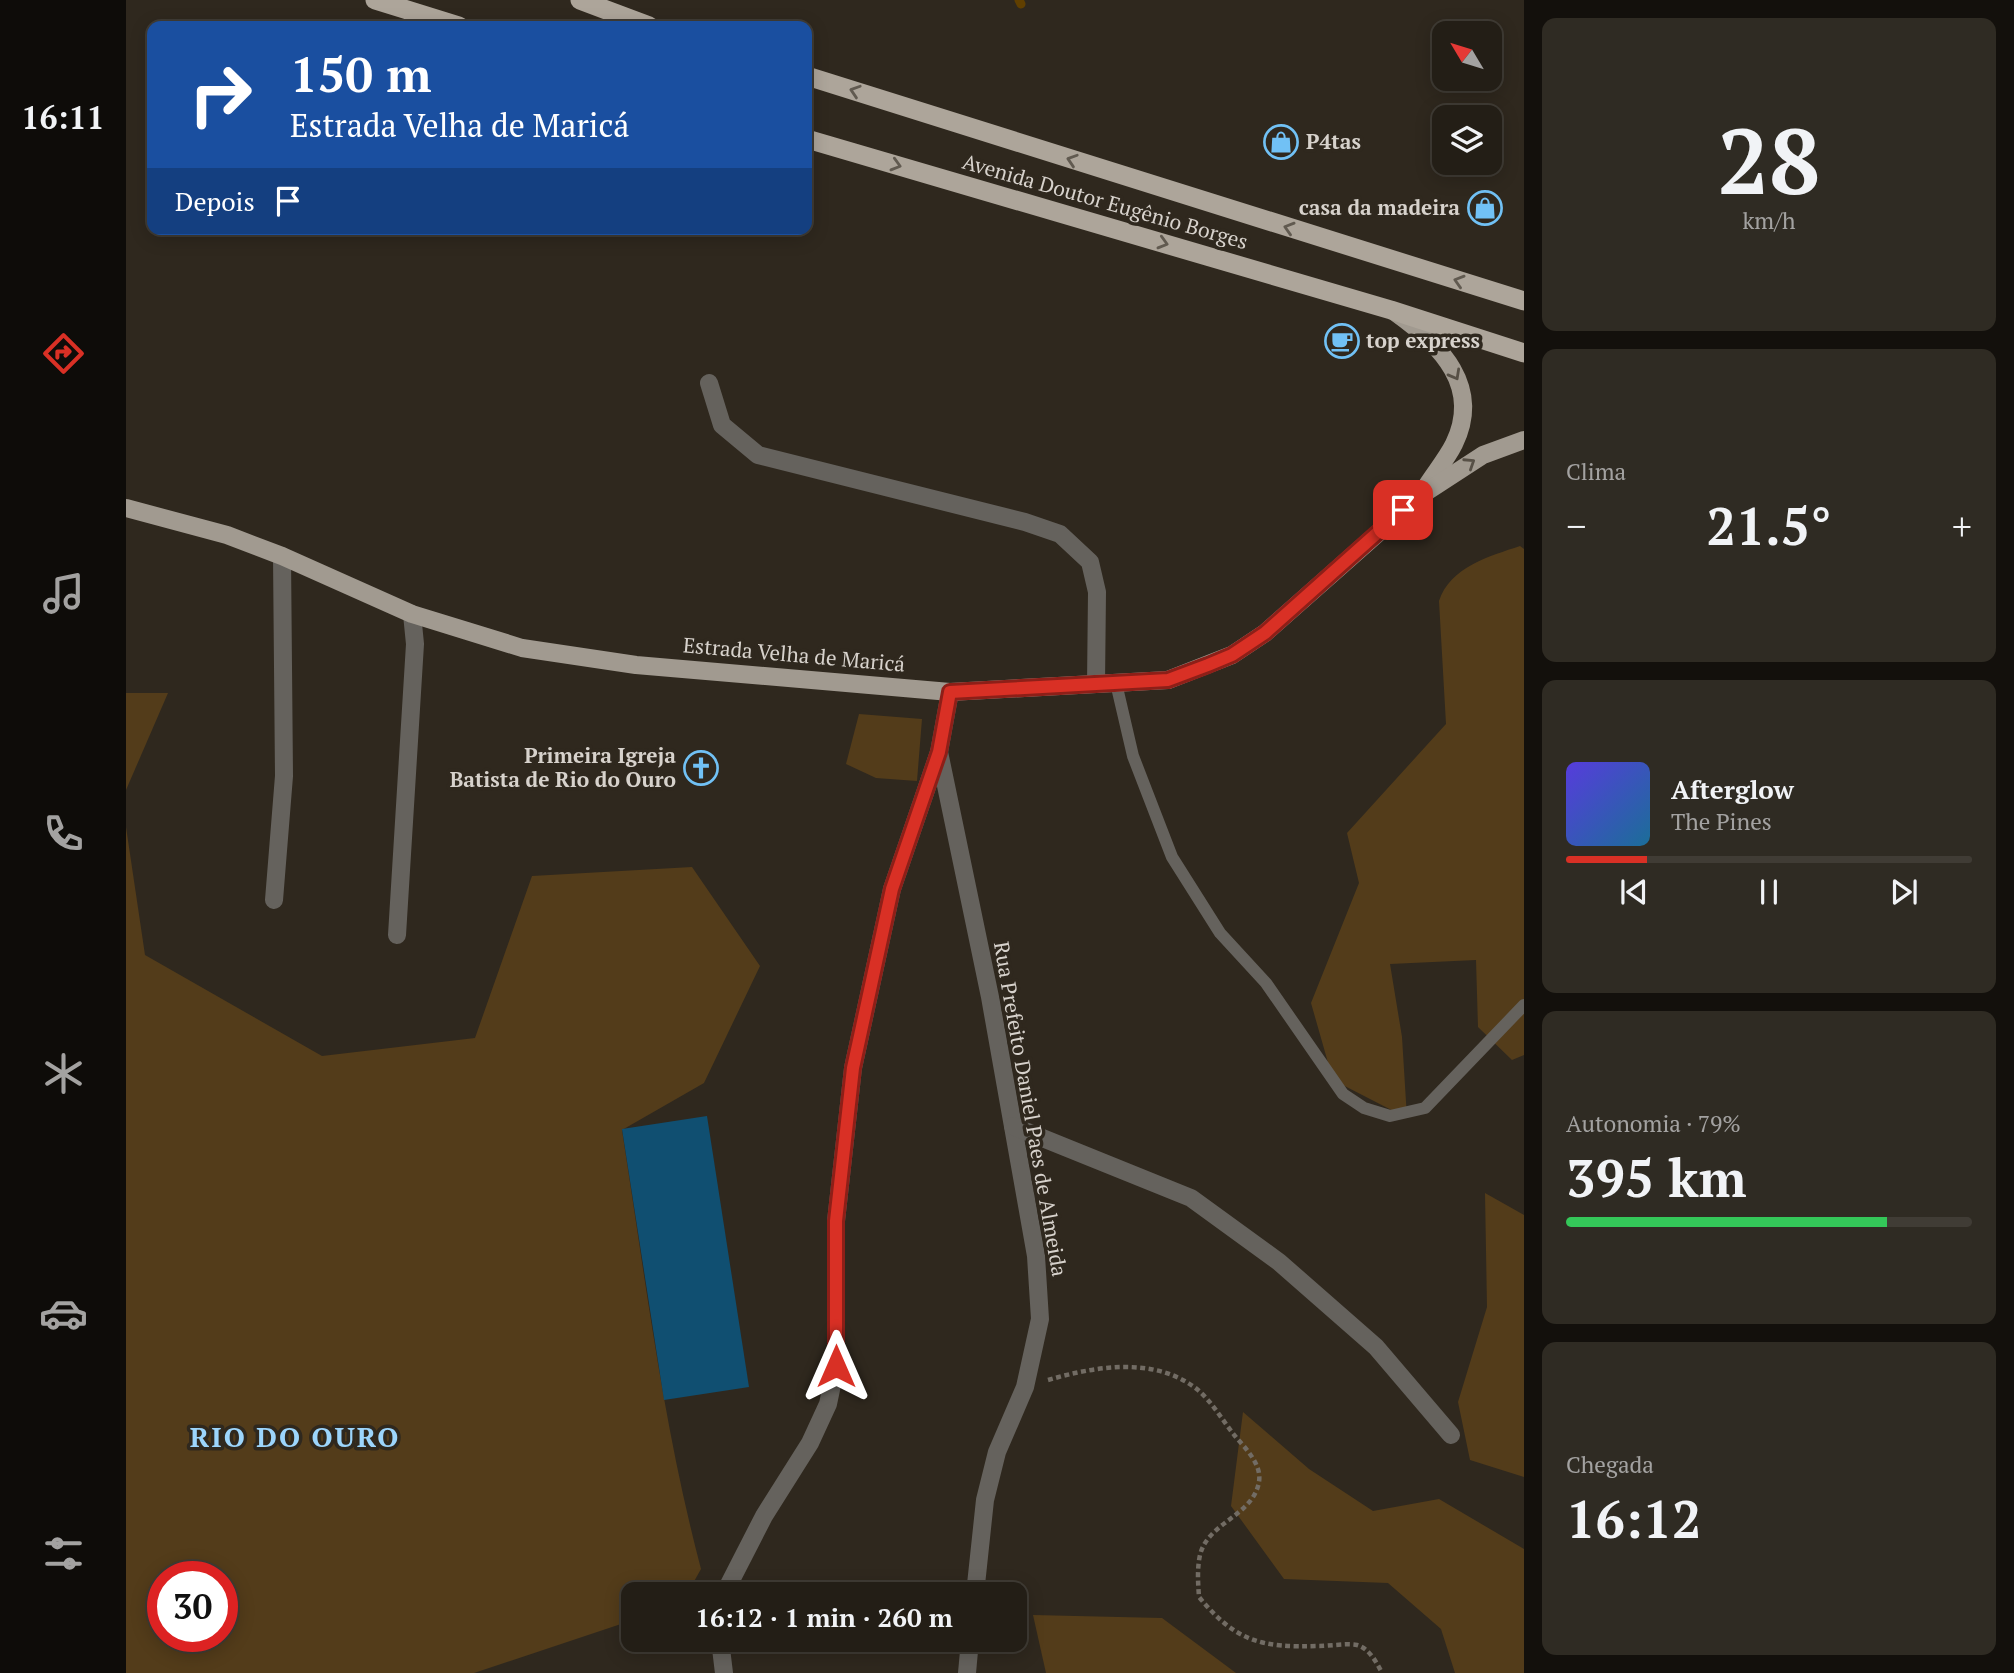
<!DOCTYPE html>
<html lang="pt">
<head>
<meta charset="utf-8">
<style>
  :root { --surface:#231e16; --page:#2f2b23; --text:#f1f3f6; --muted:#a3a2a1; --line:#403c35; --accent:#d93025 }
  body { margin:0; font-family:"PT Serif",serif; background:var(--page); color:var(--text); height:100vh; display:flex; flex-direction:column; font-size:26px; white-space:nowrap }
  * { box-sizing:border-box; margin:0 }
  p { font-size:23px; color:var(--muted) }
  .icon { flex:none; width:38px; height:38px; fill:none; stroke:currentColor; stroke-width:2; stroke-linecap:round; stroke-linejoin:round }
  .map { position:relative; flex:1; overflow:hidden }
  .side { display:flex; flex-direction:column; gap:18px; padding:18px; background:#13100c; width:490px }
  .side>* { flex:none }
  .top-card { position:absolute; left:21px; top:21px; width:665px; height:214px; border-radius:14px; box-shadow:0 4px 18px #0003,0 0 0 2px var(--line); background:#1a4fa0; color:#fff; overflow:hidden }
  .needle { width:46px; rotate:308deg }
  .buttons { position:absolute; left:1306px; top:21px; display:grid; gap:14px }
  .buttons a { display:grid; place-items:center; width:70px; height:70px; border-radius:14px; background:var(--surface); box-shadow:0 4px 18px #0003,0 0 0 2px var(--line); font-size:35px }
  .speed { position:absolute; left:21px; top:1561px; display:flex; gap:14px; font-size:35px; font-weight:700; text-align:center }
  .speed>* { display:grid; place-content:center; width:91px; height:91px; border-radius:50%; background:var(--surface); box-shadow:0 4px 18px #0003,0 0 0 2px var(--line); line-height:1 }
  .speed .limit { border:10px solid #d22; background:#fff; color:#111 }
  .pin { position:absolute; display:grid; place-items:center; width:60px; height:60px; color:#fff; margin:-30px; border-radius:14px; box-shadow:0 4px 10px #0006 }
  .me { position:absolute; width:77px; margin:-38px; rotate:0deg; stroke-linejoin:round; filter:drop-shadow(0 0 5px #0008) }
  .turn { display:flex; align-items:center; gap:24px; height:147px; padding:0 28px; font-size:32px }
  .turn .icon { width:91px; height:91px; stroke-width:2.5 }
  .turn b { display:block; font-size:49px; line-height:60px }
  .then { display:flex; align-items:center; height:66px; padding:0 28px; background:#0003; gap:14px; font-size:26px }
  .big { font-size:52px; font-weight:800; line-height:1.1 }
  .side .tile { flex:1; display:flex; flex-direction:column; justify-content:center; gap:10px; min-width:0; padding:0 24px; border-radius:14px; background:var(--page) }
  .side .dial { align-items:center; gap:0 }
  .dial b { font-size:91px; line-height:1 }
  .song { display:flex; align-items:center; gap:21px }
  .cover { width:84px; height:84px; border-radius:10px; background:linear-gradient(135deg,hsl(250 70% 55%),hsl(200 70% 35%)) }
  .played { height:7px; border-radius:4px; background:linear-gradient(90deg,var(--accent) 20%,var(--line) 20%) }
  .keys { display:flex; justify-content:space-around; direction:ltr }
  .heat { display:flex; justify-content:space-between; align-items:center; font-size:38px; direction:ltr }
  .charge { height:10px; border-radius:5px; background:linear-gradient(90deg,#34c759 79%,var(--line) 0) }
  .trip { position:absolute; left:495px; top:1582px; width:406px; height:70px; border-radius:14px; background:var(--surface); box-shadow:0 4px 18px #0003,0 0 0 2px var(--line); font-weight:800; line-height:70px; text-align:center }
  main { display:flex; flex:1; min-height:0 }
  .dock { display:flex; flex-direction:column; width:126px; justify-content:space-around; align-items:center; background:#0e0c09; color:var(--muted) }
  .dock .icon { width:49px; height:49px }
  .dock .on { color:var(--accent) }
  .dock b { font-size:32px; color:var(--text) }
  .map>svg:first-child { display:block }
  .green { fill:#533c1a; fill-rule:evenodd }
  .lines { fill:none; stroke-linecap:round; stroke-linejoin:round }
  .stream { stroke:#603f00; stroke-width:9 }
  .building { fill:#104f71 }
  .path { stroke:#726c64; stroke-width:4.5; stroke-dasharray:5 3.5; stroke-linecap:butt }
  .service { stroke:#65625d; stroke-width:12 }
  .minor { stroke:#65625d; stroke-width:18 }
  .primary { stroke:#a19a90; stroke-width:18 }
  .trunk { stroke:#ada59a; stroke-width:19 }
  .oneway { stroke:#615a50 }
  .oneway2 { stroke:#575046 }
  .route-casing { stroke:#8d1f18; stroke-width:18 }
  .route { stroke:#d93025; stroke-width:12 }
  .labels { text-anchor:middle; stroke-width:7; stroke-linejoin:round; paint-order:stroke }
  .poi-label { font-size:21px; font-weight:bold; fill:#d7d2cc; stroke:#2f281e; text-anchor:start }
  .street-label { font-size:21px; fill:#d7d2cc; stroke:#2f281e }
  .district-label { font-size:28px; font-weight:bold; letter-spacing:2px; fill:#9cd5fc; stroke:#2f281e }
</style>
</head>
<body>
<main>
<nav class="dock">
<b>16:11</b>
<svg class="icon on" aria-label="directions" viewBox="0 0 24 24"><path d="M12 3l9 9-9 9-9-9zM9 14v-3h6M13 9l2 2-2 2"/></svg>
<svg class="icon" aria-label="music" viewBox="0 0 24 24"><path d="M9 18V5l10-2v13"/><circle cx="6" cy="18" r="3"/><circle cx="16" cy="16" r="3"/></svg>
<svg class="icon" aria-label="phone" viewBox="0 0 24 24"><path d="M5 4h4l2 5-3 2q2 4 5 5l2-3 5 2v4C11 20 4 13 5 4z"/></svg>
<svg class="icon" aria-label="climate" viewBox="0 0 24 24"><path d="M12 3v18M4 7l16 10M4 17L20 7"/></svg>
<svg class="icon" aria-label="car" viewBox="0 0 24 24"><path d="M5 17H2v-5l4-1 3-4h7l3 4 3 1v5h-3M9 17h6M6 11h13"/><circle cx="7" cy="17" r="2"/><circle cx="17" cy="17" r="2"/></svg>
<svg class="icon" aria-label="filters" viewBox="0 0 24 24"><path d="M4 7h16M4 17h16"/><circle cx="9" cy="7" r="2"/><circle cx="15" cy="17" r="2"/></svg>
</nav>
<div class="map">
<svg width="1398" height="1673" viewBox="0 0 1398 1673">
  <rect width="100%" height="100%" fill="#2f281e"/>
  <!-- green -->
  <g class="green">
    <path d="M1394,546L1398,549V1055L1386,1060L1352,1027L1350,960L1264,964L1276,1037L1281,1118L1207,1080L1185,1003L1233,883L1221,833L1320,724L1313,601C1324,567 1364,556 1394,546Z"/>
    <path d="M0,693H42L0,790Z"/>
    <path d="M733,714L796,719L791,781L750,778L720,764Z"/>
    <path d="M0,827L19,955L196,1056L349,1038L406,876L566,867L634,966L578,1083L496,1130C519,1277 537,1425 575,1569L561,1594H508L507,1620L348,1673H0ZM37,1577H96V1636H37Z"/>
    <path d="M1359,1193L1398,1215V1477L1344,1460L1332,1402L1361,1307Z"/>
    <path d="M1117,1412L1183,1469L1247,1511L1313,1499L1398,1549V1673H1329L1315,1629L1262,1583L1158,1579L1105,1506Z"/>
    <path d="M907,1615L1036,1618L1110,1673H920Z"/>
  </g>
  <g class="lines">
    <!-- stream -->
    <path class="stream" d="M893,0L895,4"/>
  </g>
  <!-- building -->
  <path class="building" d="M581,1116L623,1387L538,1400L496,1129Z"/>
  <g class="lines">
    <!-- path -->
    <path class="path" d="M922,1380C970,1366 1030,1356 1072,1390C1086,1402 1097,1421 1109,1436C1119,1448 1136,1464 1133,1482C1127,1516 1082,1522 1074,1555C1071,1569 1072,1583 1073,1597C1110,1642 1136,1648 1193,1646C1204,1646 1220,1643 1231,1645C1243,1648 1251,1663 1256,1673"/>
    <!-- service -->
    <path class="service" d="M990,683L1007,756L1046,857L1094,933L1140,983L1217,1094L1238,1108L1264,1116L1299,1108L1398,1005"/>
    <!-- minor -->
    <g class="minor">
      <path d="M583,383L596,425L632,455L899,522L934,534L964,562L971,592L970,684"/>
      <path d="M813,752L864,997L910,1256L914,1319L899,1387L871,1452L859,1500L849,1594"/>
      <path d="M148,900L158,776L156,556"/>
      <path d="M271,935L289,644L286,614"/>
      <path d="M887,1126L1065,1198L1153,1262L1250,1347L1325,1435"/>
      <path d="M598,1594L638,1516L684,1443L702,1404L710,1366V1221L727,1068L766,889L813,752L824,692"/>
      <path d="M594,1640L598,1673"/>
      <path d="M841,1673L844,1640"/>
    </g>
    <!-- primary -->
    <g class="primary">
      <path d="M1270,313C1315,345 1356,387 1328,444C1320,460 1307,475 1298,490"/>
      <path d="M0,508L101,535L156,556L286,614L396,648L510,665L824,692L1042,680L1106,655L1139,633L1294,496L1357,455L1398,440"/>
    </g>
    <!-- trunk -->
    <g class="trunk">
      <path d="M249,0L333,26"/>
      <path d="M454,0L523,26"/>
      <path d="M681,76L1398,301"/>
      <path d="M681,139L1265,310L1398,353"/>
    </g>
  </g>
  <!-- one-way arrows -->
  <defs><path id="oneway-chevron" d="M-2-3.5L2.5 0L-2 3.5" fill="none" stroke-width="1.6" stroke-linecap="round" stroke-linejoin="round" transform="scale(1.75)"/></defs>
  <g class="oneway">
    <use href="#oneway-chevron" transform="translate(729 91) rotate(-162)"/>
    <use href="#oneway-chevron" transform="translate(946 160) rotate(-162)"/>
    <use href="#oneway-chevron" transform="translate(770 165) rotate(16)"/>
    <use href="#oneway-chevron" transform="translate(1163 228) rotate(-163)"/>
    <use href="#oneway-chevron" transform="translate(1037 243) rotate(16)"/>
    <use href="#oneway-chevron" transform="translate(1333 281) rotate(-163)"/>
  </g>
  <g class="oneway2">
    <use href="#oneway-chevron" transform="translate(1329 375) rotate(61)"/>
    <use href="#oneway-chevron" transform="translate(1344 463) rotate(-33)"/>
  </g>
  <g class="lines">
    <!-- route casing -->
    <g class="route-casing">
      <path id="route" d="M710,1366V1221L727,1068L766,889L813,752L824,692L1042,680L1082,665L1106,655L1139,633L1277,510"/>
    </g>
    <!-- route -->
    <use href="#route" class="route"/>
  </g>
  <!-- icons -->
  <defs>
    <g id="shop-ring" transform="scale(1.75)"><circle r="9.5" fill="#2f281e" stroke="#71c1f5" stroke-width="1.5"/><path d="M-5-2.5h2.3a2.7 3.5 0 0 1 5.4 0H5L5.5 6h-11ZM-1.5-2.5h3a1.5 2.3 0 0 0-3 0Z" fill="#71c1f5"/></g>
    <g id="cafe-ring" transform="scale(1.75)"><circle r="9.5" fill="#2f281e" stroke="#71c1f5" stroke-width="1.5"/><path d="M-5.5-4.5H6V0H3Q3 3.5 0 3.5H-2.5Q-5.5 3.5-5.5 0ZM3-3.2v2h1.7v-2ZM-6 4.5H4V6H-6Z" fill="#71c1f5"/></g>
    <g id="church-ring" transform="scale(1.75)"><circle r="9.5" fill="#2f281e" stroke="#71c1f5" stroke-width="1.5"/><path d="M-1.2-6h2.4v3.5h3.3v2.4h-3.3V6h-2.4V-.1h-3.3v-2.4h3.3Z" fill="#71c1f5"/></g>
  </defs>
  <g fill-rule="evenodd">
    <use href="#shop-ring" x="1155" y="142"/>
    <use href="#shop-ring" x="1359" y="208"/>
    <use href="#cafe-ring" x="1216" y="341"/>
    <use href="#church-ring" x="575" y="768"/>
  </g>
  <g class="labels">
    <!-- poi labels -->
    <g class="poi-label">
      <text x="1180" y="149">P4tas</text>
      <text x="1334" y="215" text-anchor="end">casa da madeira</text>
      <text x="1240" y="348">top express</text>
      <text x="550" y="763" text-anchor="end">Primeira Igreja<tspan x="550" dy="24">Batista de Rio do Ouro</tspan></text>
    </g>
    <!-- street labels -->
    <g class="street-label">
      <text transform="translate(979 202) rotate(16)" y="7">Avenida Doutor Eugênio Borges</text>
      <text transform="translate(668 655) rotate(5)" y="7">Estrada Velha de Maricá</text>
      <text transform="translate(904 1109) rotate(80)" y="7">Rua Prefeito Daniel Paes de Almeida</text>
    </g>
    <!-- district labels -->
    <g class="district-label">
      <text x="169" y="1447">RIO DO OURO</text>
    </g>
  </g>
</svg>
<div class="buttons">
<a><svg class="needle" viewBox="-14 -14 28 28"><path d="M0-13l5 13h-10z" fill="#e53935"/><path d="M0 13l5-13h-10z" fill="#a3a2a1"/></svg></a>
<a><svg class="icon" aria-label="layers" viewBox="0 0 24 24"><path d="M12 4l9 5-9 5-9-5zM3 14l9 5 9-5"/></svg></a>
</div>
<div class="speed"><div class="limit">30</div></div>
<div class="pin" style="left:1277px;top:510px;background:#d93025"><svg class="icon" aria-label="arrive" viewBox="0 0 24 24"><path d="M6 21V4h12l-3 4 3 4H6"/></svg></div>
<svg class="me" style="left:710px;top:1366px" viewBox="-20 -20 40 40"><path d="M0-17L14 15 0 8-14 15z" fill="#d93025" stroke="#fff" stroke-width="4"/></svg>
<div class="trip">16:12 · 1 min · 260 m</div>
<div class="top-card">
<div class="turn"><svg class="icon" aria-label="right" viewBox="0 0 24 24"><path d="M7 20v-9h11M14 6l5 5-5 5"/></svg><div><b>150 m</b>Estrada Velha de Maricá</div></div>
<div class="then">Depois<svg class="icon" aria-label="arrive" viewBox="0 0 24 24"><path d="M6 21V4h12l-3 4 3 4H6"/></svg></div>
</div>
</div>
<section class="side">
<div class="tile dial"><b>28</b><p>km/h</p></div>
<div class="tile"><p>Clima</p>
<div class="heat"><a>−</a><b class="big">21.5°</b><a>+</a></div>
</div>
<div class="tile">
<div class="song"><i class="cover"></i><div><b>Afterglow</b><p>The Pines</p></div></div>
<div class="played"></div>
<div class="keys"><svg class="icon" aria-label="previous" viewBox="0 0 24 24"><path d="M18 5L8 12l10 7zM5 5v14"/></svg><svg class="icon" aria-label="pause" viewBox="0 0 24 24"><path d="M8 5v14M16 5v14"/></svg><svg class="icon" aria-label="next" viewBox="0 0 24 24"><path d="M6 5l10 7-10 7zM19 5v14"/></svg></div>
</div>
<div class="tile"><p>Autonomia · 79%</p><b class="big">395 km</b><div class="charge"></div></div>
<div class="tile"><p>Chegada</p><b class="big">16:12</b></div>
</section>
</main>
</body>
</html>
